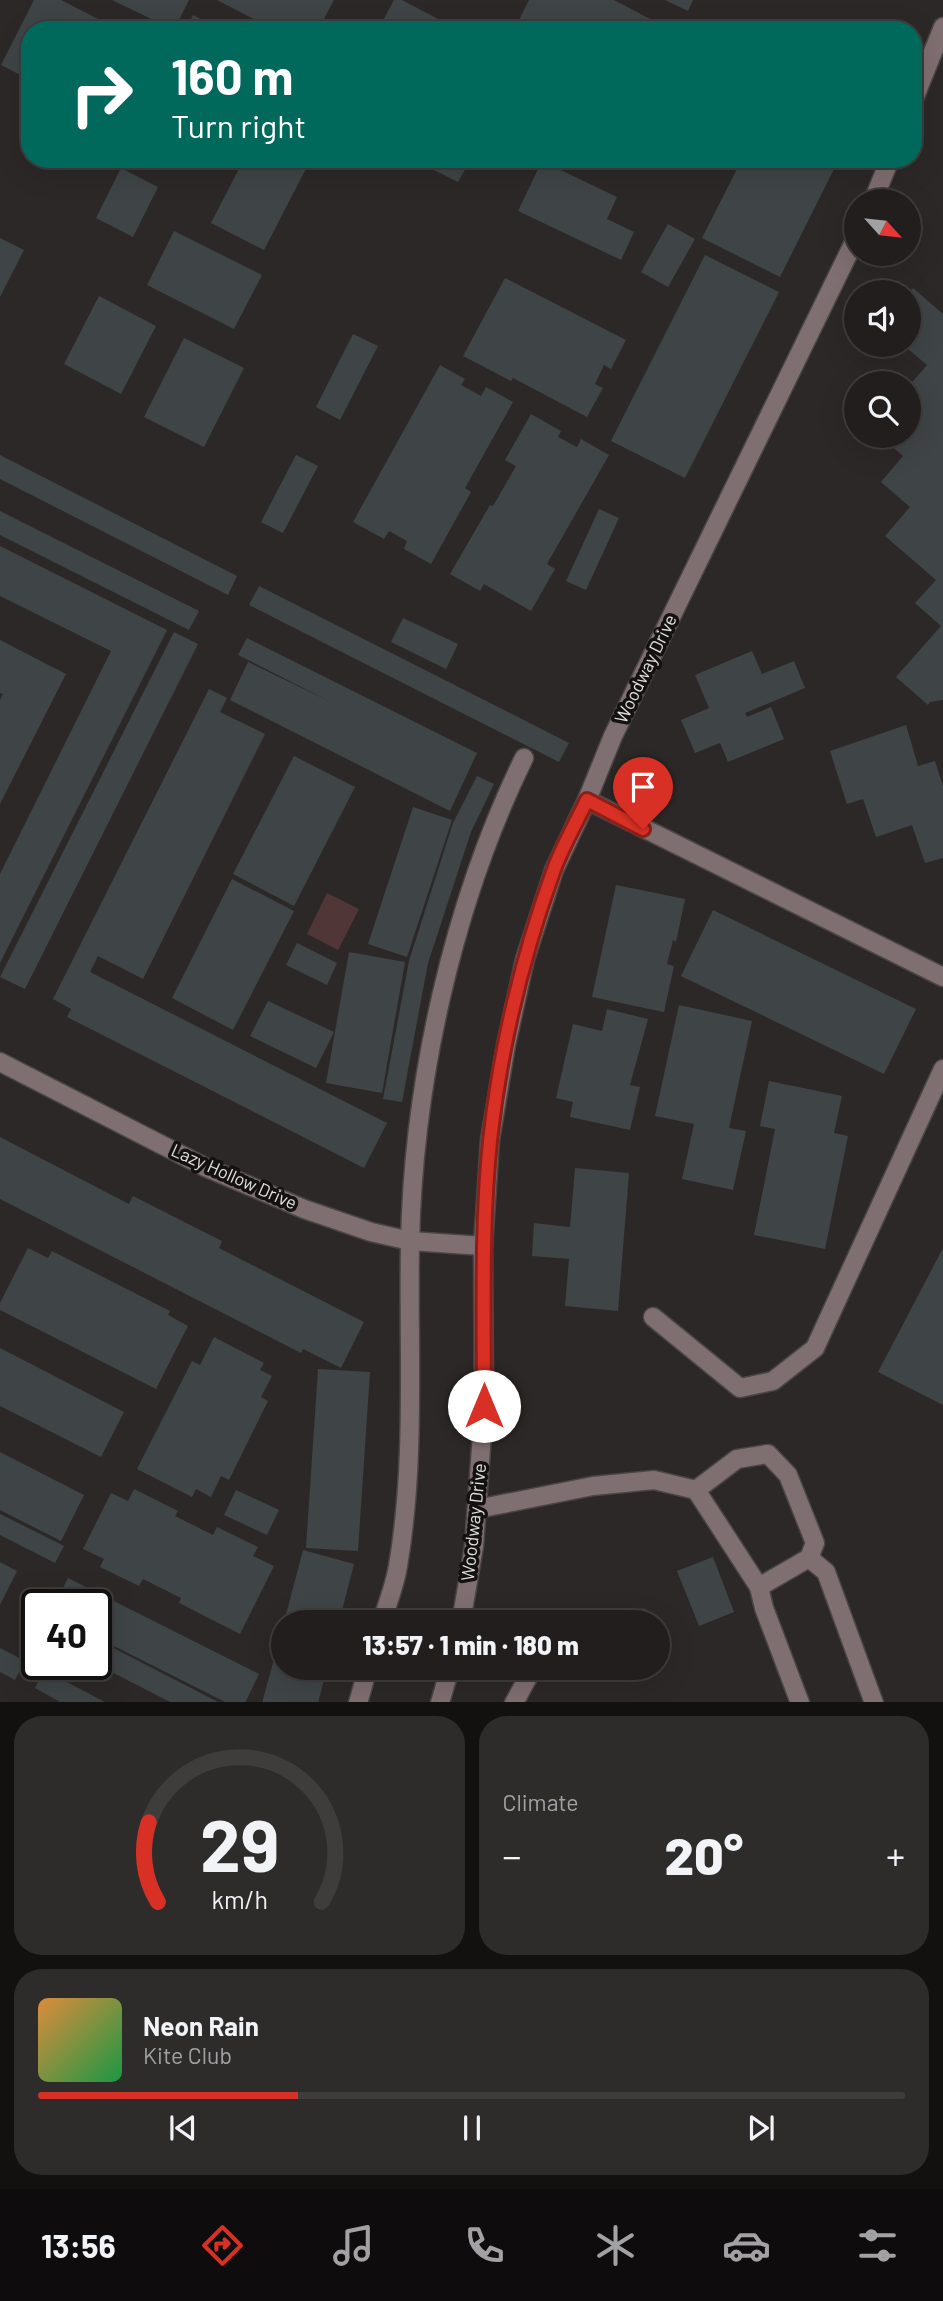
<!DOCTYPE html>
<html lang="en">
<head>
<meta charset="utf-8">
<style>
  :root { --surface:#221e1e; --page:#2e2b2b; --text:#f1f3f6; --muted:#a2a2a4; --line:#3f3c3c; --accent:#d93025 }
  body { margin:0; font-family:Barlow,sans-serif; background:var(--page); color:var(--text); height:100vh; display:flex; flex-direction:column; font-size:26px; white-space:nowrap }
  * { box-sizing:border-box; margin:0 }
  p { font-size:23px; color:var(--muted) }
  .icon { flex:none; width:38px; height:38px; fill:none; stroke:currentColor; stroke-width:2; stroke-linecap:round; stroke-linejoin:round }
  .map { position:relative; height:1702px; overflow:hidden }
  .drawer { display:flex; flex-direction:column; gap:14px; padding:14px; background:#131010; flex:1 }
  .drawer>* { flex:none }
  .hud { position:absolute; left:21px; top:21px; width:901px; height:147px; border-radius:28px; box-shadow:0 7px 28px #0002,0 0 0 2px var(--line); background:#00695c; color:#fff; overflow:hidden }
  .needle { width:46px; rotate:117deg }
  .controls { position:absolute; left:844px; top:189px; display:grid; gap:14px }
  .controls a { display:grid; place-items:center; width:77px; height:77px; border-radius:50%; background:var(--surface); box-shadow:0 7px 28px #0002,0 0 0 2px var(--line); font-size:35px }
  .speed { position:absolute; left:21px; top:1589px; display:flex; gap:14px; font-size:35px; font-weight:700; text-align:center }
  .speed>* { display:grid; place-content:center; width:91px; height:91px; border-radius:50%; background:var(--surface); box-shadow:0 7px 28px #0002,0 0 0 2px var(--line); line-height:1 }
  .speed .limit { border:4px solid #111; border-radius:10px; background:#fff; color:#111 }
  .pin { position:absolute; display:grid; place-items:center; width:60px; height:60px; color:#fff; margin:-72px -30px; border-radius:50% 50% 50% 0; rotate:-45deg; box-shadow:0 0 7px #0007 }
  .pin .icon { rotate:45deg }
  .me { position:absolute; width:77px; margin:-38px; rotate:0deg; stroke-linejoin:round; filter:drop-shadow(0 0 5px #0008) }
  .turn { display:flex; align-items:center; gap:24px; height:147px; padding:0 35px; font-size:32px }
  .turn .icon { width:91px; height:91px; stroke-width:2.5 }
  .turn b { display:block; font-size:49px; line-height:60px }
  .big { font-size:52px; font-weight:800; line-height:1.1 }
  .drawer .tile { flex:1; display:flex; flex-direction:column; justify-content:center; gap:10px; min-width:0; padding:0 24px; border-radius:28px; background:var(--page) }
  .drawer .dial { align-items:center; gap:0 }
  .dial svg { height:182px; overflow:visible; fill:none; stroke:var(--line); stroke-width:7; stroke-linecap:round; text-anchor:middle }
  .dial text { fill:var(--text); stroke:none }
  .song { display:flex; align-items:center; gap:21px }
  .cover { width:84px; height:84px; border-radius:10px; background:linear-gradient(135deg,hsl(30 70% 55%),hsl(140 70% 35%)) }
  .played { height:7px; border-radius:4px; background:linear-gradient(90deg,var(--accent) 30%,var(--line) 30%) }
  .keys { display:flex; justify-content:space-around; direction:ltr }
  .heat { display:flex; justify-content:space-between; align-items:center; font-size:38px; direction:ltr }
  .drawer .tiles { flex:1; display:grid; gap:14px; grid-template-columns:1fr 1fr }
  .tile:last-child { grid-column:span 2 }
  .trip { position:absolute; left:271px; top:1610px; width:399px; height:70px; border-radius:35px; background:var(--surface); box-shadow:0 7px 28px #0002,0 0 0 2px var(--line); font-weight:800; line-height:70px; text-align:center }
  .tab-bar { display:flex; height:112px; justify-content:space-around; align-items:center; background:#0e0c0c; color:var(--muted) }
  .tab-bar .icon { width:49px; height:49px }
  .tab-bar .active { color:var(--accent) }
  .tab-bar b { font-size:32px; color:var(--text) }
  .map>svg:first-child { display:block }
  .green { fill:#513637 }
  .building { fill:#3f4446 }
  .lines { fill:none; stroke-linecap:round; stroke-linejoin:round }
  .minor-casing { stroke:#4a4646; stroke-width:21 }
  .minor { stroke:#806f70; stroke-width:18 }
  .route-casing { stroke:#8d1f18; stroke-width:18 }
  .route { stroke:#d93025; stroke-width:12 }
  .labels { text-anchor:middle; stroke-width:7; stroke-linejoin:round; paint-order:stroke }
  .street-label { font-size:18px; fill:#e4e1e1; stroke:#141111 }
</style>
</head>
<body>
<div class="map">
<svg width="943" height="1703" viewBox="0 0 943 1703">
  <rect width="100%" height="100%" fill="#2d2828"/>
  <!-- green -->
  <path class="green" d="M327,893L359,909L338,950L307,934Z"/>
  <!-- building -->
  <g class="building">
    <path d="M34,0H61L98,19L92,30H30V80L1,65Z"/>
    <path d="M112,0H189L174,30Z"/>
    <path d="M217,0H334L318,30H275Z"/>
    <path d="M394,0H402L444,22L440,30H378Z"/>
    <path d="M529,0H614L671,30H514Z"/>
    <path d="M665,0H693L688,11Z"/>
    <path d="M193,15L210,24L206,30H186Z"/>
    <path d="M244,159H311L264,250L211,223Z"/>
    <path d="M437,159H471L458,182L432,169Z"/>
    <path d="M742,159H839L780,277L702,238Z"/>
    <path d="M542,161L617,197L607,219L634,232L621,260L518,211Z"/>
    <path d="M121,168L158,187L133,237L96,218Z"/>
    <path d="M668,224L695,239L668,287L641,272Z"/>
    <path d="M174,231L262,275L234,329L147,285Z"/>
    <path d="M0,238L24,250L0,297Z"/>
    <path d="M705,255L779,292L685,478L611,441Z"/>
    <path d="M505,278L626,340L611,369L604,365L595,384L603,388L587,417L513,378L511,381L463,356Z"/>
    <path d="M913,288L943,314V700L930,702L928,705L896,677L941,626L915,603L936,580L885,536L910,507L881,482L903,456L880,436H908V387L927,365L908,349L896,351L889,345H908V294Z"/>
    <path d="M99,296L156,326L121,394L64,364Z"/>
    <path d="M353,334L378,346L340,420L316,407Z"/>
    <path d="M184,338L244,368L204,447L144,417Z"/>
    <path d="M440,365L465,379L461,385L481,396L486,387L513,402L465,488L471,492L431,564L404,549L407,541L389,531L384,539L353,522Z"/>
    <path d="M531,414L561,431L558,437L577,447L581,439L609,455L547,564L555,569L531,611L484,584L480,591L450,574L490,505L493,506L516,466L505,460Z"/>
    <path d="M0,455L237,576L228,595L0,479Z"/>
    <path d="M296,455L318,466L283,533L261,522Z"/>
    <path d="M599,509L619,518L586,590L566,581Z"/>
    <path d="M0,511L199,611L189,630L0,535Z"/>
    <path d="M0,546L167,630L0,963V874L111,651L0,596Z"/>
    <path d="M259,586L569,743L559,762L249,605Z"/>
    <path d="M403,618L458,644L446,669L391,642Z"/>
    <path d="M174,632L198,644L25,989L0,977Z"/>
    <path d="M247,638L477,753L450,811L230,700L248,662L331,702L238,655Z"/>
    <path d="M0,640L66,674L0,804V700L3,694L0,693Z"/>
    <path d="M752,651L762,674L794,661L805,688L745,713L747,717L771,707L784,739L728,762L720,743L695,753L681,720L709,708L695,675Z"/>
    <path d="M209,689L227,698L220,712L265,734L143,979L98,956L90,972L387,1123L364,1168L67,1017L71,1009L53,999Z"/>
    <path d="M906,725L918,766L935,761L943,786V858L925,863L912,825L876,837L863,799L847,804L830,751Z"/>
    <path d="M294,756L355,787L294,906L233,874Z"/>
    <path d="M477,776L494,784L471,832L428,963L402,1102L383,1099L409,961L453,823Z"/>
    <path d="M413,807L452,820L407,957L368,944Z"/>
    <path d="M232,879L294,911L233,1030L172,998Z"/>
    <path d="M616,885L685,899L676,942L673,940L667,964L674,966L664,1012L592,997Z"/>
    <path d="M713,910L916,1009L884,1074L681,976Z"/>
    <path d="M297,943L337,963L327,985L286,965Z"/>
    <path d="M349,952L405,962L382,1093L326,1083Z"/>
    <path d="M268,1001L334,1032L316,1068L250,1036Z"/>
    <path d="M679,1005L752,1021L729,1128L746,1131L733,1190L682,1179L694,1124L655,1116Z"/>
    <path d="M607,1009L648,1019L630,1085L640,1087L630,1130L570,1117L573,1102L556,1098L573,1024L602,1031Z"/>
    <path d="M769,1081L842,1096L834,1133L848,1136L825,1249L754,1235L775,1129L760,1126Z"/>
    <path d="M0,1137L129,1204L133,1196L222,1241L219,1248L364,1322L341,1368L303,1349L301,1353L0,1199Z"/>
    <path d="M575,1168L629,1173L618,1311L565,1306L569,1259L532,1256L534,1223L570,1227Z"/>
    <path d="M28,1248L48,1258L52,1251L170,1311L168,1315L188,1326L156,1389L0,1310V1303Z"/>
    <path d="M943,1248V1405L878,1372Z"/>
    <path d="M214,1337L264,1363L260,1370L272,1376L261,1397L268,1401L229,1480L221,1476L211,1497L196,1489L192,1497L137,1469L192,1361L200,1365Z"/>
    <path d="M0,1348L124,1412L101,1457L0,1406Z"/>
    <path d="M318,1369L370,1372L358,1551L306,1548Z"/>
    <path d="M0,1452L84,1495L61,1541L0,1510Z"/>
    <path d="M134,1489L178,1511L175,1516L213,1535L217,1527L258,1547L253,1556L274,1566L240,1634L179,1603L181,1598L143,1579L139,1586L100,1567L104,1559L83,1549L111,1493L128,1501Z"/>
    <path d="M236,1490L279,1510L267,1535L224,1515Z"/>
    <path d="M0,1514L64,1546L55,1563L0,1535Z"/>
    <path d="M303,1550L354,1564L339,1622H284Z"/>
    <path d="M713,1557L734,1612L699,1626L677,1571Z"/>
    <path d="M0,1562L17,1571L0,1605Z"/>
    <path d="M68,1578L259,1674L245,1703H227L96,1637V1605H54Z"/>
    <path d="M32,1606L37,1608V1633L22,1625Z"/>
    <path d="M283,1626L284,1668H327L318,1703H262Z"/>
    <path d="M96,1639L220,1703H172L96,1664Z"/>
    <path d="M0,1648L25,1661L15,1680L0,1672Z"/>
    <path d="M44,1670L107,1703H62L35,1688Z"/>
  </g>
  <g class="lines">
    <!-- minor casing -->
    <g class="minor-casing">
      <g id="minor">
        <path d="M914,99L943,27"/>
        <path d="M873,201L890,159"/>
        <path d="M587,800L943,977"/>
        <path d="M0,1062L205,1167L304,1209L371,1232L410,1241L483,1246"/>
        <path d="M653,1317L740,1388L773,1381L815,1348L943,1069"/>
        <path d="M696,1490L737,1459L768,1454L788,1475L815,1543L809,1558L759,1587"/>
        <path d="M477,1509L593,1486L654,1480L696,1490L759,1587L764,1608L800,1703"/>
        <path d="M809,1558L826,1572L874,1703"/>
        <path d="M382,1622C387,1604 395,1585 398,1566C416,1460 408,1351 410,1244C413,1083 453,903 524,758"/>
        <path d="M461,1622L474,1546L484,1406L483,1246L490,1140L506,1045L525,959L554,870L587,800L613,736L856,238"/>
        <path d="M634,1622L642,1619"/>
        <path d="M358,1703L368,1668"/>
        <path d="M440,1703L450,1668"/>
        <path d="M514,1703L533,1668"/>
      </g>
    </g>
    <!-- minor -->
    <use href="#minor" class="minor"/>
  </g>
  <g class="lines">
    <!-- route casing -->
    <g class="route-casing">
      <path id="route" d="M484,1406C484,1318 481,1229 490,1141C500,1050 522,958 553,872C562,847 576,823 587,800L643,829"/>
    </g>
    <!-- route -->
    <use href="#route" class="route"/>
  </g>
  <g class="labels">
    <!-- street labels -->
    <g class="street-label">
      <text transform="translate(646 669) rotate(-64)" y="6">Woodway Drive</text>
      <text transform="translate(234 1177) rotate(24)" y="6">Lazy Hollow Drive</text>
      <text transform="translate(474 1522) rotate(-84)" y="6">Woodway Drive</text>
    </g>
  </g>
</svg>
<div class="controls">
<a><svg class="needle" viewBox="-14 -14 28 28"><path d="M0-13l5 13h-10z" fill="#e53935"/><path d="M0 13l5-13h-10z" fill="#a2a2a4"/></svg></a>
<a><svg class="icon" aria-label="sound" viewBox="0 0 24 24"><path d="M4 9h4l5-4v14l-5-4H4zM17 9q2 3 0 6"/></svg></a>
<a><svg class="icon" aria-label="search" viewBox="0 0 24 24"><circle cx="10" cy="10" r="6"/><path d="M15 15l6 6"/></svg></a>
</div>
<div class="speed"><div class="limit">40</div></div>
<div class="pin" style="left:643px;top:829px;background:#d93025"><svg class="icon" aria-label="arrive" viewBox="0 0 24 24"><path d="M6 21V4h12l-3 4 3 4H6"/></svg></div>
<svg class="me" style="left:484px;top:1406px" viewBox="-20 -20 40 40"><circle r="19" fill="#fff"/><path d="M0-13L10 11 0 6-10 11z" fill="#d93025"/></svg>
<div class="trip">13:57 · 1 min · 180 m</div>
<div class="hud">
<div class="turn"><svg class="icon" aria-label="right" viewBox="0 0 24 24"><path d="M7 20v-9h11M14 6l5 5-5 5"/></svg><div><b>160 m</b>Turn right</div></div>
</div>
</div>
<section class="drawer">
<div class="tiles">
<div class="tile dial"><svg viewBox="0 0 100 80">
<path d="M14 69A42 42 0 1 1 86 69"/>
<path d="M14 69A42 42 0 0 1 10 34" stroke="#d93025"/>
<text x="50" y="56" font-size="32" font-weight="700">29</text>
<text x="50" y="72" font-size="11">km/h</text>
</svg></div>
<div class="tile"><p>Climate</p>
<div class="heat"><a>−</a><b class="big">20°</b><a>+</a></div>
</div>
<div class="tile">
<div class="song"><i class="cover"></i><div><b>Neon Rain</b><p>Kite Club</p></div></div>
<div class="played"></div>
<div class="keys"><svg class="icon" aria-label="previous" viewBox="0 0 24 24"><path d="M18 5L8 12l10 7zM5 5v14"/></svg><svg class="icon" aria-label="pause" viewBox="0 0 24 24"><path d="M8 5v14M16 5v14"/></svg><svg class="icon" aria-label="next" viewBox="0 0 24 24"><path d="M6 5l10 7-10 7zM19 5v14"/></svg></div>
</div>
</div>
</section>
<nav class="tab-bar">
<b>13:56</b>
<svg class="icon active" aria-label="directions" viewBox="0 0 24 24"><path d="M12 3l9 9-9 9-9-9zM9 14v-3h6M13 9l2 2-2 2"/></svg>
<svg class="icon" aria-label="music" viewBox="0 0 24 24"><path d="M9 18V5l10-2v13"/><circle cx="6" cy="18" r="3"/><circle cx="16" cy="16" r="3"/></svg>
<svg class="icon" aria-label="phone" viewBox="0 0 24 24"><path d="M5 4h4l2 5-3 2q2 4 5 5l2-3 5 2v4C11 20 4 13 5 4z"/></svg>
<svg class="icon" aria-label="climate" viewBox="0 0 24 24"><path d="M12 3v18M4 7l16 10M4 17L20 7"/></svg>
<svg class="icon" aria-label="car" viewBox="0 0 24 24"><path d="M5 17H2v-5l4-1 3-4h7l3 4 3 1v5h-3M9 17h6M6 11h13"/><circle cx="7" cy="17" r="2"/><circle cx="17" cy="17" r="2"/></svg>
<svg class="icon" aria-label="filters" viewBox="0 0 24 24"><path d="M4 7h16M4 17h16"/><circle cx="9" cy="7" r="2"/><circle cx="15" cy="17" r="2"/></svg>
</nav>
</body>
</html>
